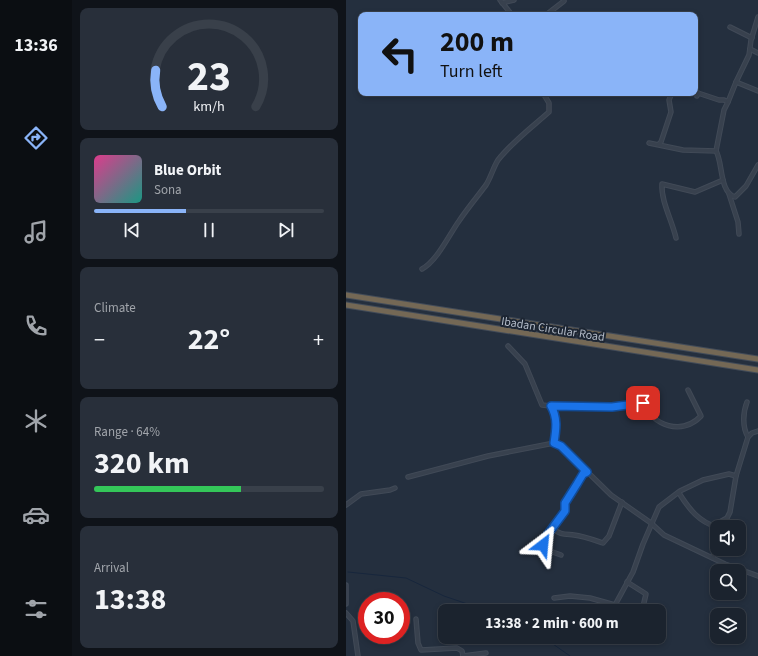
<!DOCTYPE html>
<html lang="en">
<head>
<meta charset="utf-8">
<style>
  :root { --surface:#1b232e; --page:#282f3a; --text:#f1f3f6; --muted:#a0a4aa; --line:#39404a; --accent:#8ab4f8 }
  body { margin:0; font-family:"Source Sans 3",sans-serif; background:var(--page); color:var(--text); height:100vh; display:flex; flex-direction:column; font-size:15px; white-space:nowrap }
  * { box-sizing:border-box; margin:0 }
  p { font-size:13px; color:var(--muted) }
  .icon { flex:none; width:22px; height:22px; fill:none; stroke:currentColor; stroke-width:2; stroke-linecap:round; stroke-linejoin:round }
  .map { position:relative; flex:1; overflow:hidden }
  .details { display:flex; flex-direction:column; gap:8px; padding:8px; background:#0f1319; width:274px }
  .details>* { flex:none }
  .banner { position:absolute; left:12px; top:12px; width:340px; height:84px; border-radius:8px; box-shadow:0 2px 6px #0003,0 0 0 1px var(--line); background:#8ab4f8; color:#111; overflow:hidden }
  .buttons { position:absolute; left:364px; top:520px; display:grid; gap:8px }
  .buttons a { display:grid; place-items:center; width:36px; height:36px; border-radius:8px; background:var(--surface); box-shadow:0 2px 6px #0003,0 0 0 1px var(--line); font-size:20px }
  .speed { position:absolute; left:12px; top:592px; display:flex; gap:8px; font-size:20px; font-weight:700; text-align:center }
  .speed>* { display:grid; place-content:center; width:52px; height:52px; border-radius:50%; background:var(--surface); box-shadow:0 2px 6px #0003,0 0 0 1px var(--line); line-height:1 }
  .speed .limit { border:6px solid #d22; background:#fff; color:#111 }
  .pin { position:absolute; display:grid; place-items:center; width:34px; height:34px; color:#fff; margin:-17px; border-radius:8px; box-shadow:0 2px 6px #0006 }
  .me { position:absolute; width:44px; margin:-22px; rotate:29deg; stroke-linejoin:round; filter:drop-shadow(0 0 3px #0008) }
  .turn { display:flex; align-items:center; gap:14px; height:84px; padding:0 16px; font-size:18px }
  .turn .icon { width:52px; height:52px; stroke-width:2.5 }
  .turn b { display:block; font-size:28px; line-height:34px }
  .big { font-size:30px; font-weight:700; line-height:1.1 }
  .details .widget { flex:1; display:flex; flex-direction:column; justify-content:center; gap:6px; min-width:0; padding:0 14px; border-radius:8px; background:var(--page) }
  .details .dial { align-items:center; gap:0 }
  .dial svg { height:104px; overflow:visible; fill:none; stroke:var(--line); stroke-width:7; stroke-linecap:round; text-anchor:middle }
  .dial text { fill:var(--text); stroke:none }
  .song { display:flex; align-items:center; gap:12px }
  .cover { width:48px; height:48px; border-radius:6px; background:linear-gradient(135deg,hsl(330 70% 55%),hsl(170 70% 35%)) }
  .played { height:4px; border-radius:2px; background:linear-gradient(90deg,var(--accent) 40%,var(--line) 40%) }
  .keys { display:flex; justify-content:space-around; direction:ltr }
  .heat { display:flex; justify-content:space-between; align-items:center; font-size:22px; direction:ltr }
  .charge { height:6px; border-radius:3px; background:linear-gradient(90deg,#34c759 64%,var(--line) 0) }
  .trip { position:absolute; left:92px; top:604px; width:228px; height:40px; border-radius:8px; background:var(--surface); box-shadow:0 2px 6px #0003,0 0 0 1px var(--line); font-weight:700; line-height:40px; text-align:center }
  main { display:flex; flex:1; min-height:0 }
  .dock { display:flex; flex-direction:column; width:72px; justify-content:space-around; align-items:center; background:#0b0e12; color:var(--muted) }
  .dock .icon { width:28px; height:28px }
  .dock .selected { color:var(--accent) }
  .dock b { font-size:18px; color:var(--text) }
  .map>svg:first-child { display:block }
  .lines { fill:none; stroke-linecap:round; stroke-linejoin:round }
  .stream { stroke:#17263c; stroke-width:1 }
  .minor-casing { stroke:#414a57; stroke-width:5.5 }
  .highway-casing { stroke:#434c59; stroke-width:7 }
  .minor { stroke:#38414e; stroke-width:3.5 }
  .highway { stroke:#746855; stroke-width:5 }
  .route-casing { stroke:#114b97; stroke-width:10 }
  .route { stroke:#1a73e8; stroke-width:7 }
  .labels { text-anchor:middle; stroke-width:4; stroke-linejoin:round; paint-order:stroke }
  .street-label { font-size:12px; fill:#b4bcc9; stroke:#1d2633 }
</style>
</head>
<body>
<main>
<nav class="dock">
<b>13:36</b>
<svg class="icon selected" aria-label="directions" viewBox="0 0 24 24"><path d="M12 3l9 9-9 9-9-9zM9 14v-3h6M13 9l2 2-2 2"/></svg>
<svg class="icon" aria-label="music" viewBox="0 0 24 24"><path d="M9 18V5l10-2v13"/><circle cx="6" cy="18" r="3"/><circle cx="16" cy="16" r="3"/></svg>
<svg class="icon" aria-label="phone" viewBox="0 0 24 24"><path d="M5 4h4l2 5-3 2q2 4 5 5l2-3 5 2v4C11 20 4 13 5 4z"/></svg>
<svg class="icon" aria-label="climate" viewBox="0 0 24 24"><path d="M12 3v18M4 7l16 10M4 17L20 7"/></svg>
<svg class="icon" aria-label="car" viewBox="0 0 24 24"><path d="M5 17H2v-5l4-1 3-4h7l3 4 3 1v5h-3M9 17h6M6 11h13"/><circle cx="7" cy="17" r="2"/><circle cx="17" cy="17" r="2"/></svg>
<svg class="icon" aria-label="filters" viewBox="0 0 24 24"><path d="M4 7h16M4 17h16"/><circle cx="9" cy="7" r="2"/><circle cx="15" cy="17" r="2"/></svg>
</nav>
<section class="details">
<div class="widget dial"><svg viewBox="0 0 100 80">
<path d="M14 69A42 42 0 1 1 86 69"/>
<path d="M14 69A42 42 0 0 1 9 41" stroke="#8ab4f8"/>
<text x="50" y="56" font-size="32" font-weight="700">23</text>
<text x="50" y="72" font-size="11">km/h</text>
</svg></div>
<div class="widget">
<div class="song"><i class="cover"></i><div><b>Blue Orbit</b><p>Sona</p></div></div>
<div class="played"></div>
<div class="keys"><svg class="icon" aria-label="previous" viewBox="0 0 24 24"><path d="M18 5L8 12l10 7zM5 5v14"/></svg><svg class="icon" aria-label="pause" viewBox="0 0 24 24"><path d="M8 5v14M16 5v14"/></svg><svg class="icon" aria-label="next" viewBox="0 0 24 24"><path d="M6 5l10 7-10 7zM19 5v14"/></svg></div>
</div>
<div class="widget"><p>Climate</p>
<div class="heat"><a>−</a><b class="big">22°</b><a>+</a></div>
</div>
<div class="widget"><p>Range · 64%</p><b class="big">320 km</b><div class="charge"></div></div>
<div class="widget"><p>Arrival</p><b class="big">13:38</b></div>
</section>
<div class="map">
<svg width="412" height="656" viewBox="0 0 412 656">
  <rect width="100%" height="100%" fill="#242f3e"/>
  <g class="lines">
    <!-- stream -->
    <g class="stream">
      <path d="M2,572L60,578L98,596L142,611"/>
      <path d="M197,637L224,656"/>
    </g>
    <!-- minor casing -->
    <g class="minor-casing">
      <g id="minor">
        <path d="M154,0L166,15"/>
        <path d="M156,3L168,0"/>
        <path d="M200,15L218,1"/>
        <path d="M384,27L406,38"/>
        <path d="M404,49L412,53"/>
        <path d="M390,82L403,55L405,40L412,17"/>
        <path d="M349,92L352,93L351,96"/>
        <path d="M352,93L373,100H378L382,102L378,110L370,151"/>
        <path d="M382,102L390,82L412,91"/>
        <path d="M303,143L337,150L370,151C377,162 373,192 389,197L400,186L412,165"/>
        <path d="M313,144L315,142L325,112L323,100L326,93"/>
        <path d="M383,194L392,222L393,234"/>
        <path d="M330,238C326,220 315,202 316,184L349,192L377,180"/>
        <path d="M76,269C91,261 103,235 113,221C121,209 131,197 140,185C145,177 147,168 152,160C166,142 186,127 203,112V103L197,93"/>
        <path d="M162,346L179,364L196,405L205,406C212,417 210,430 208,443"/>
        <path d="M401,402C397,412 396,427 402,437"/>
        <path d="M205,406L266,407L297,403C307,426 336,436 355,416L342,390"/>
        <path d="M62,477L142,456L208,443L215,446L265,495L305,523L318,535L379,564L412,576"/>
        <path d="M333,493C343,509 353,522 371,527"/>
        <path d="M0,505L15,494L44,490L49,488"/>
        <path d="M371,527L372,523L381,518L384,512L390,476L402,437L406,433L412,431"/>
        <path d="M206,528C214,535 219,534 228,535C237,536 248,540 257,543L263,536L276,502"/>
        <path d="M215,555L201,550L196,542L219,511V503L231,484L237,474L241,473"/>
        <path d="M367,558L371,529"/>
        <path d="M281,582L300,594L296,611"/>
        <path d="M0,585V604"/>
        <path d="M208,598L224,596L244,598L269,605L287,572L297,544L313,507L334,491L357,480L383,474L390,476"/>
        <path d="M266,605L271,611"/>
        <path d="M0,613L7,621L12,656"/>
        <path d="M70,619L72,643L75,650L111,648L116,651L117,656"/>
        <path d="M117,656L140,653"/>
      </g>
    </g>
    <!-- highway casing -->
    <g class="highway-casing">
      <g id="highway">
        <path d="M0,295L412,359"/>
        <path d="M0,305L412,370"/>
      </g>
    </g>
    <!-- minor -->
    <use href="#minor" class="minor"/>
    <!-- highway -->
    <use href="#highway" class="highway"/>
  </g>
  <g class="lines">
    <!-- route casing -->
    <g class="route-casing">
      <path id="route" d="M197,545L196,542L219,511V503L231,484L237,474L241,472L215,446L208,443C210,430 212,418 205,406L266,407L297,403"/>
    </g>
    <!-- route -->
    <use href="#route" class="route"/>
  </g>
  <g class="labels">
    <!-- street labels -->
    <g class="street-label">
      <text transform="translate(207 329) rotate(9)" y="4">Ibadan Circular Road</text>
    </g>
  </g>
</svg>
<div class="buttons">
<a><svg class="icon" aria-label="sound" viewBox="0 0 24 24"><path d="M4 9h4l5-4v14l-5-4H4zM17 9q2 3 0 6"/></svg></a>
<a><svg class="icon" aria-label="search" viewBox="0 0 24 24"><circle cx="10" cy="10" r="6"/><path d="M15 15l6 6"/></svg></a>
<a><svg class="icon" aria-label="layers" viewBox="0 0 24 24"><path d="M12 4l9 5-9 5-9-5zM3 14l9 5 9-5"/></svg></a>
</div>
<div class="speed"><div class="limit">30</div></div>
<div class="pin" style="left:297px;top:403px;background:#d93025"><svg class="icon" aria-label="arrive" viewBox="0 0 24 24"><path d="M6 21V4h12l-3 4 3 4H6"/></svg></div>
<svg class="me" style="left:197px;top:545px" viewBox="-20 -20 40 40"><path d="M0-17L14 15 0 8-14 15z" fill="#1a73e8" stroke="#fff" stroke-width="4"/></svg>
<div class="trip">13:38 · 2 min · 600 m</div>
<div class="banner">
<div class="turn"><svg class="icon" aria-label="left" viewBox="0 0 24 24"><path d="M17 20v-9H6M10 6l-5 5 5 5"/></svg><div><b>200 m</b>Turn left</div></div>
</div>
</div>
</main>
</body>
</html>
